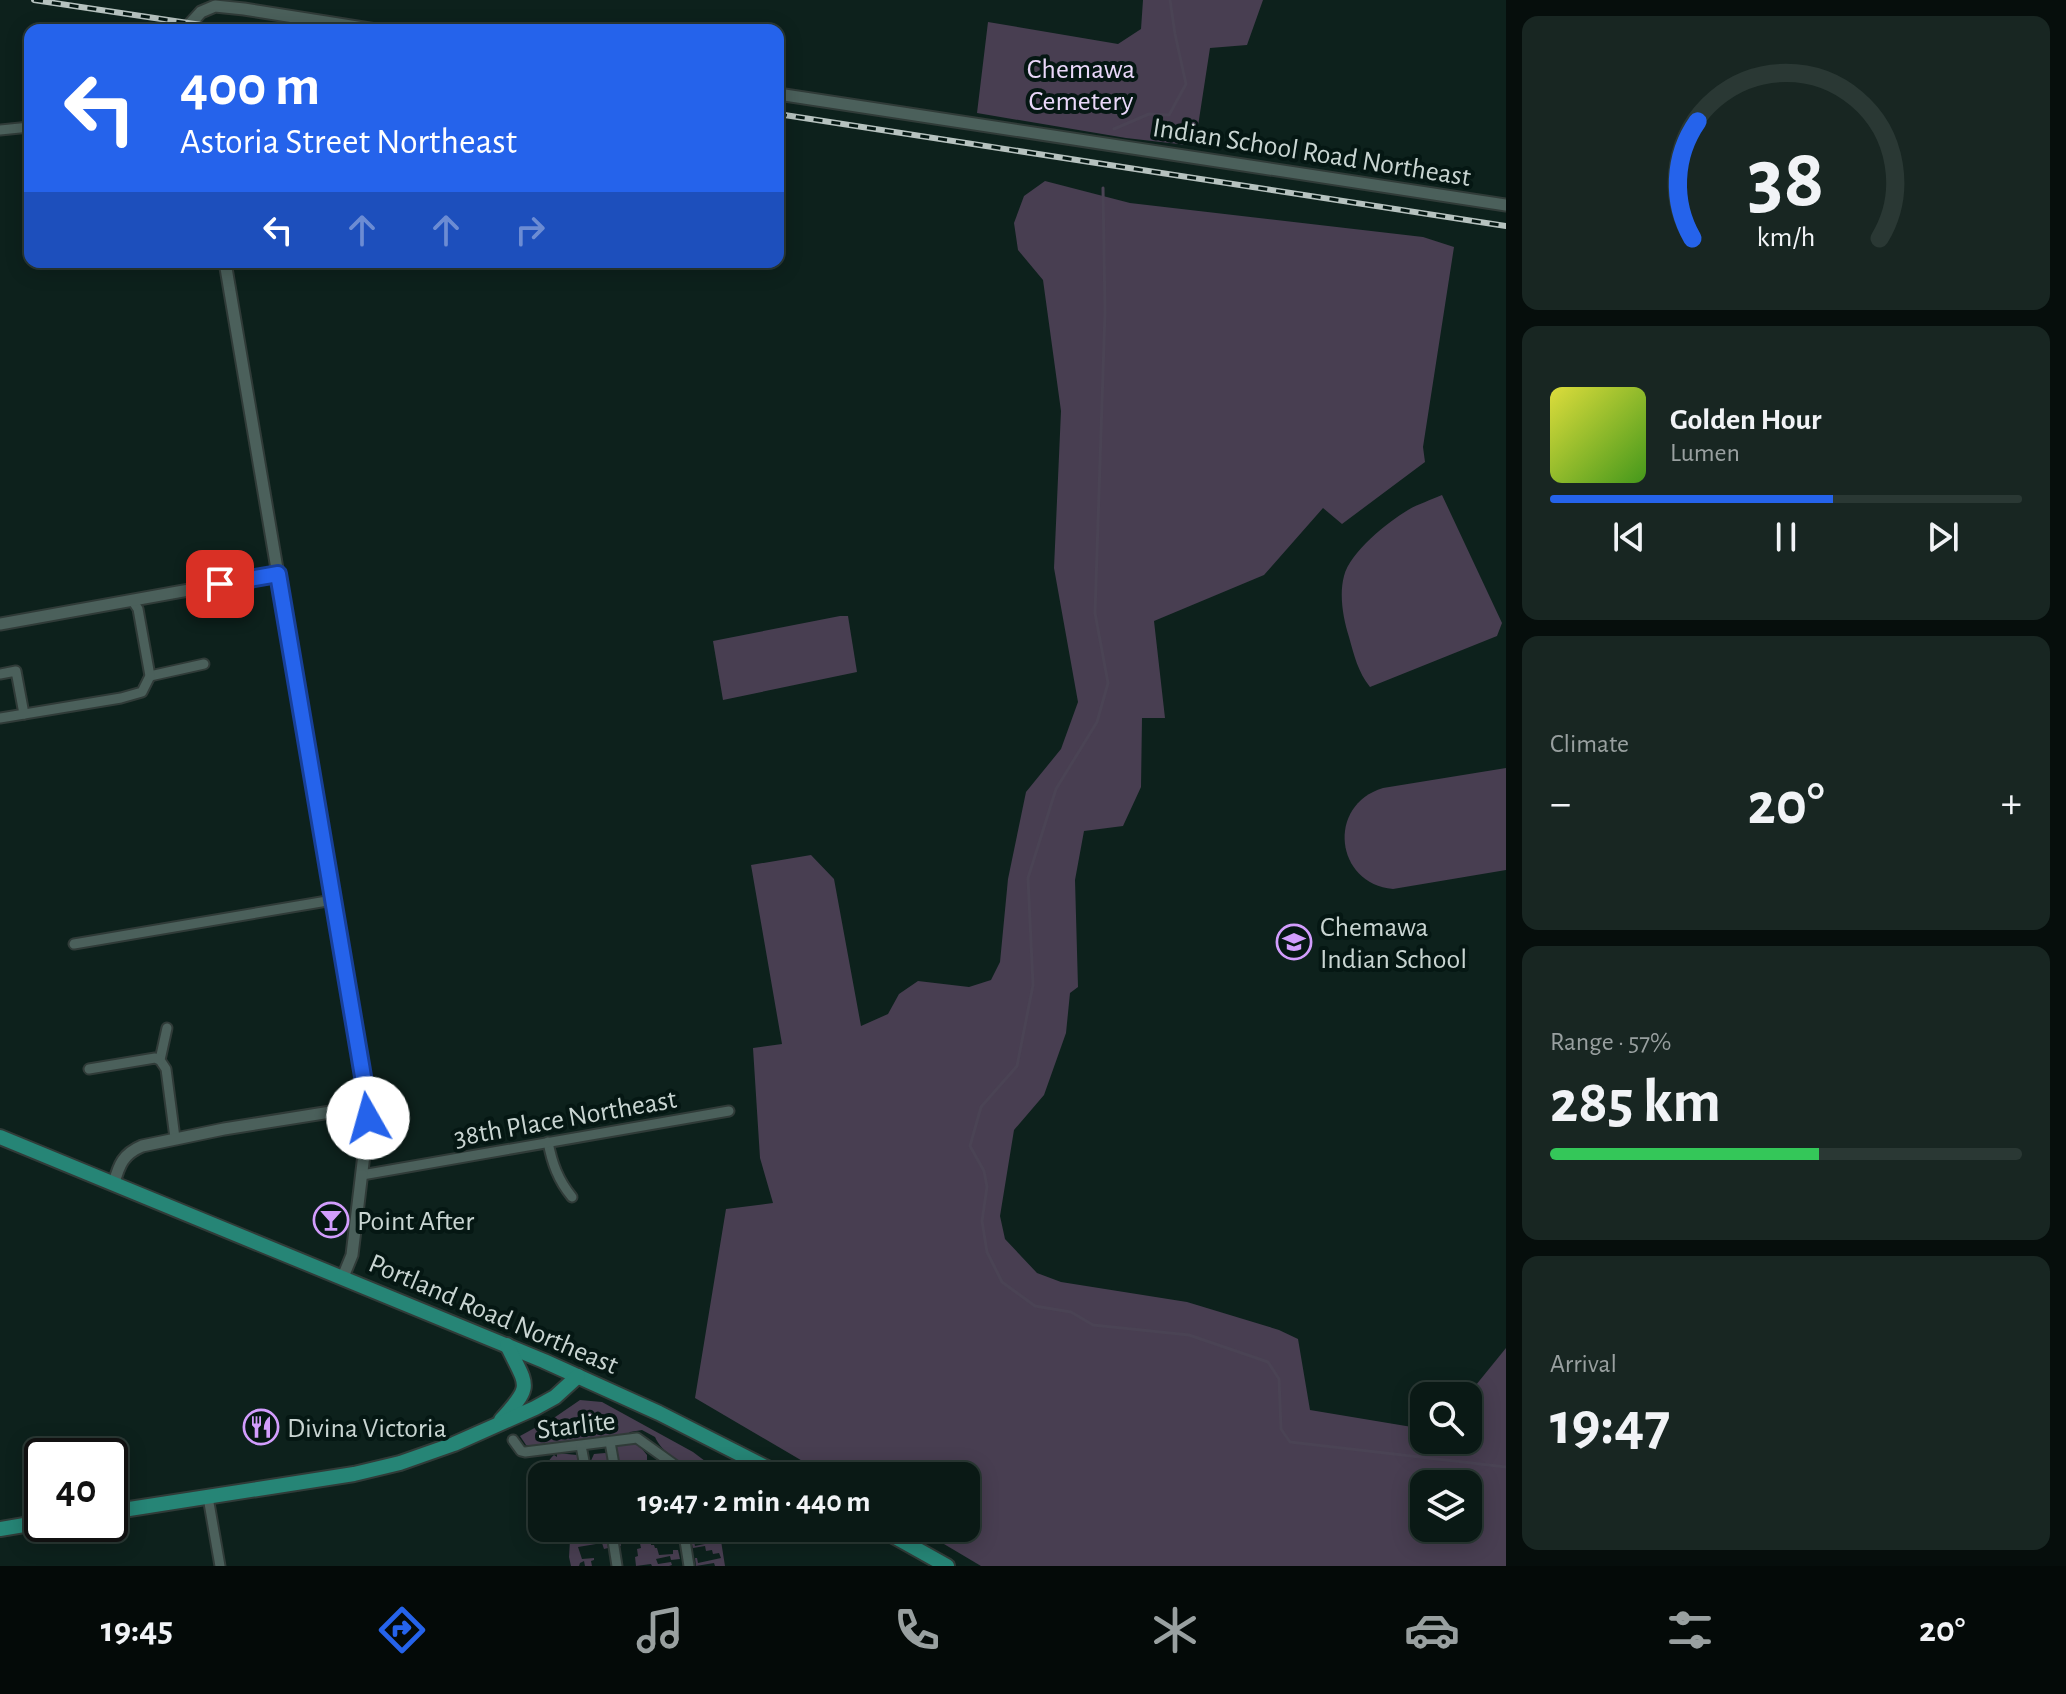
<!DOCTYPE html>
<html lang="en">
<head>
<meta charset="utf-8">
<style>
  :root { --surface:#0a1915; --page:#182622; --text:#f1f3f6; --muted:#99a0a0; --line:#2a3834; --accent:#2563eb }
  body { margin:0; font-family:"Alegreya Sans",sans-serif; background:var(--page); color:var(--text); height:100vh; display:flex; flex-direction:column; font-size:30px; white-space:nowrap }
  * { box-sizing:border-box; margin:0 }
  p { font-size:26px; color:var(--muted) }
  .icon { flex:none; width:44px; height:44px; fill:none; stroke:currentColor; stroke-width:2; stroke-linecap:round; stroke-linejoin:round }
  .map { position:relative; flex:1; overflow:hidden }
  .panel { display:flex; flex-direction:column; gap:16px; padding:16px; background:#060e0c; width:560px }
  .panel>* { flex:none }
  .banner { position:absolute; left:24px; top:24px; width:760px; height:244px; border-radius:16px; box-shadow:0 4px 20px #0003,0 0 0 2px var(--line); background:#2563eb; color:#fff; overflow:hidden }
  .controls { position:absolute; left:1410px; top:1382px; display:grid; gap:16px }
  .controls a { display:grid; place-items:center; width:72px; height:72px; border-radius:16px; background:var(--surface); box-shadow:0 4px 20px #0003,0 0 0 2px var(--line); font-size:40px }
  .speed { position:absolute; left:24px; top:1438px; display:flex; gap:16px; font-size:40px; font-weight:700; text-align:center }
  .speed>* { display:grid; place-content:center; width:104px; height:104px; border-radius:50%; background:var(--surface); box-shadow:0 4px 20px #0003,0 0 0 2px var(--line); line-height:1 }
  .speed .limit { border:4px solid #111; border-radius:12px; background:#fff; color:#111 }
  .pin { position:absolute; display:grid; place-items:center; width:68px; height:68px; color:#fff; margin:-34px; border-radius:16px; box-shadow:0 4px 12px #0006 }
  .me { position:absolute; width:88px; margin:-44px; rotate:353deg; stroke-linejoin:round; filter:drop-shadow(0 0 6px #0008) }
  .turn { display:flex; align-items:center; gap:28px; height:168px; padding:0 24px; font-size:36px }
  .turn .icon { width:104px; height:104px; stroke-width:2.5 }
  .turn b { display:block; font-size:56px; line-height:68px }
  .lanes { display:flex; align-items:center; height:76px; padding:0 24px; background:#0003; justify-content:center; gap:40px; direction:ltr }
  .lanes .off { opacity:.35 }
  .big { font-size:60px; font-weight:700; line-height:1.1 }
  .panel .widget { flex:1; display:flex; flex-direction:column; justify-content:center; gap:12px; min-width:0; padding:0 28px; border-radius:16px; background:var(--page) }
  .panel .dial { align-items:center; gap:0 }
  .dial svg { height:208px; overflow:visible; fill:none; stroke:var(--line); stroke-width:7; stroke-linecap:round; text-anchor:middle }
  .dial text { fill:var(--text); stroke:none }
  .song { display:flex; align-items:center; gap:24px }
  .cover { width:96px; height:96px; border-radius:12px; background:linear-gradient(135deg,hsl(60 70% 55%),hsl(100 70% 35%)) }
  .played { height:8px; border-radius:4px; background:linear-gradient(90deg,var(--accent) 60%,var(--line) 60%) }
  .keys { display:flex; justify-content:space-around; direction:ltr }
  .heat { display:flex; justify-content:space-between; align-items:center; font-size:44px; direction:ltr }
  .charge { height:12px; border-radius:6px; background:linear-gradient(90deg,#34c759 57%,var(--line) 0) }
  .trip { position:absolute; left:528px; top:1462px; width:452px; height:80px; border-radius:16px; background:var(--surface); box-shadow:0 4px 20px #0003,0 0 0 2px var(--line); font-weight:700; line-height:80px; text-align:center }
  .dock { display:flex; height:128px; justify-content:space-around; align-items:center; background:#040a08; color:var(--muted) }
  .dock .icon { width:56px; height:56px }
  .dock .selected { color:var(--accent) }
  .dock b { font-size:36px; color:var(--text) }
  main { display:flex; flex:1; min-height:0 }
  .map>svg:first-child { display:block }
  .green { fill:#483e51; fill-rule:evenodd }
  .lines { fill:none; stroke-linecap:round; stroke-linejoin:round }
  .stream { stroke:#4a4354; stroke-width:3 }
  .minor-casing { stroke:#303b38; stroke-width:13 }
  .tertiary-casing { stroke:#303b38; stroke-width:15 }
  .primary-casing { stroke:#303b38; stroke-width:18 }
  .minor { stroke:#4b605b; stroke-width:9 }
  .tertiary { stroke:#4b605b; stroke-width:11 }
  .primary { stroke:#268576; stroke-width:14 }
  .rail-casing { stroke:#b6c2bf; stroke-width:6 }
  .rail { stroke:#051713; stroke-width:3; stroke-dasharray:9; stroke-linecap:butt }
  .route-casing { stroke:#184099; stroke-width:20 }
  .route { stroke:#2563eb; stroke-width:14 }
  .labels { text-anchor:middle; stroke-width:8; stroke-linejoin:round; paint-order:stroke }
  .park-label { font-size:28px; fill:#ead8fa; stroke:#051713 }
  .street-label { font-size:28px; fill:#c9d5d2; stroke:#051713 }
  .poi-label { font-size:28px; fill:#c9d5d2; stroke:#051713; text-anchor:start }
</style>
</head>
<body>
<main>
<div class="map">
<svg width="1506" height="1566" viewBox="0 0 1506 1566">
  <rect width="100%" height="100%" fill="#0d211c"/>
  <!-- green -->
  <g class="green">
    <path d="M1143,0H1263L1247,45L1210,48L1198,126L1187,145L1126,138L977,113L988,22L1118,44L1141,29Z"/>
    <path d="M1045,181L1130,203L1423,237L1454,247L1423,447L1425,462L1342,524L1323,508L1264,575L1154,621L1165,718H1142L1141,787L1123,826L1084,831L1075,880L1078,987L1070,993L1066,1033L1044,1095L1014,1130L1000,1216L1005,1239L1037,1273L1061,1282L1187,1302L1279,1330L1298,1339L1310,1410L1424,1429V1440H1468L1467,1396L1506,1348V1566H981L917,1528H966V1476H828L695,1398L726,1209L773,1203L760,1158L753,1048L782,1044L751,865L811,855L834,879L861,1026L888,1014L899,994L918,981L969,987L991,980L1000,962L1008,879L1026,792L1061,749L1078,702L1054,568L1061,411L1043,280L1018,250L1014,223L1024,196ZM1424,1484H1468V1528H1424Z"/>
    <path d="M1442,495L1502,623L1497,636L1370,687C1358,672 1354,655 1349,637C1343,618 1339,595 1344,576C1350,552 1388,522 1408,510C1418,504 1431,500 1442,495Z"/>
    <path d="M840,616H848L857,672L723,700L713,641Z"/>
    <path d="M1506,768V870L1393,889C1335,884 1326,805 1383,788Z"/>
    <path d="M580,1400L602,1402L693,1452L709,1464L711,1475L690,1476C682,1459 662,1454 655,1437L642,1430L630,1432L626,1436L602,1437L536,1446L526,1445L520,1436L540,1425L545,1424Z"/>
    <path d="M629,1443H637L647,1455V1476H621L635,1470L633,1466L620,1472L619,1466L615,1461L616,1476H590L602,1475L604,1470L601,1467L590,1473L589,1465L594,1454L605,1453L615,1455V1446Z"/>
    <path d="M557,1453L577,1455L582,1460L585,1476H569V1473L565,1470L563,1471L564,1476H559V1470L547,1476H542C542,1470 549,1459 554,1455L557,1457Z"/>
    <path d="M562,1528H576V1534L579,1538L595,1531L593,1528L585,1531L580,1528H601L605,1534L608,1548L604,1549L602,1543L578,1547L582,1559L594,1558V1560L591,1561L592,1566H585L584,1561L580,1563L579,1566H571L569,1557L570,1540Z"/>
    <path d="M617,1528H635V1530L640,1528H657L656,1533H676V1536L651,1541V1545H654L655,1548H657L659,1555L673,1554V1550H678L680,1559L671,1560L670,1556L656,1559L658,1564L671,1562L672,1565L669,1566H652L651,1564L636,1566L635,1557L638,1556L637,1549L641,1548L638,1534L620,1536L621,1546H619L617,1534L627,1531L618,1530Z"/>
    <path d="M691,1528H719L725,1566H715L714,1563L696,1566L695,1558H697L698,1563L721,1558L719,1553L713,1554L712,1550L706,1551L705,1546L693,1548L691,1541H694L695,1546L714,1542L713,1534L706,1535V1529L690,1532Z"/>
  </g>
  <g class="lines">
    <!-- stream -->
    <g class="stream">
      <path d="M1114,129L1149,114L1169,115L1186,84L1175,34L1170,0"/>
      <path d="M1103,188L1105,312L1095,613L1108,683L1097,722L1056,789L1028,878L1033,985L1017,1066L981,1107L970,1146L984,1171L987,1187L982,1221L987,1252L1002,1282L1035,1306L1071,1312L1093,1325L1189,1335L1268,1362L1279,1379L1281,1429L1290,1442L1506,1467"/>
    </g>
    <!-- minor casing -->
    <g class="minor-casing">
      <g id="minor">
        <path d="M0,130L30,127"/>
        <path d="M0,674L16,671L24,714"/>
        <path d="M150,676L204,664"/>
        <path d="M0,718L121,698L142,692L150,676L138,609L132,600"/>
        <path d="M74,944L333,900"/>
        <path d="M167,1028L160,1060L166,1069L175,1138"/>
        <path d="M89,1069L155,1058L160,1060"/>
        <path d="M548,1142C552,1163 558,1180 572,1197"/>
        <path d="M362,1175L729,1111"/>
        <path d="M513,1440L521,1451L525,1452L637,1438L676,1466L683,1476"/>
        <path d="M610,1442L616,1476"/>
        <path d="M581,1446L587,1476"/>
        <path d="M208,1497L220,1566"/>
        <path d="M683,1528L689,1566"/>
        <path d="M612,1534L617,1566"/>
      </g>
    </g>
    <!-- tertiary casing -->
    <g class="tertiary-casing">
      <g id="tertiary">
        <path d="M188,30L191,23L201,12L215,6L244,9L376,30"/>
        <path d="M778,94L1506,205"/>
        <path d="M225,262L368,1106L365,1146L352,1255L343,1277"/>
        <path d="M0,624L278,574"/>
        <path d="M114,1183C119,1165 123,1154 142,1146L224,1129L368,1106"/>
      </g>
    </g>
    <!-- primary casing -->
    <g class="primary-casing">
      <g id="primary">
        <path d="M0,1137L544,1361L659,1413L783,1476"/>
        <path d="M501,1420C534,1384 527,1387 507,1345"/>
        <path d="M110,1512L354,1474L400,1463L454,1444L535,1408L555,1397L578,1376"/>
        <path d="M879,1528L947,1566"/>
        <path d="M0,1529L42,1522"/>
      </g>
    </g>
    <!-- minor -->
    <use href="#minor" class="minor"/>
    <!-- tertiary -->
    <use href="#tertiary" class="tertiary"/>
    <!-- primary -->
    <use href="#primary" class="primary"/>
    <!-- rail casing -->
    <g class="rail-casing">
      <g id="rail">
        <path d="M34,0L235,30"/>
        <path d="M778,114L1506,226"/>
      </g>
    </g>
    <!-- rail -->
    <use href="#rail" class="rail"/>
  </g>
  <g class="lines">
    <!-- route casing -->
    <g class="route-casing">
      <path id="route" d="M220,584L278,574L368,1106V1118"/>
    </g>
    <!-- route -->
    <use href="#route" class="route"/>
  </g>
  <!-- icons -->
  <defs>
    <g id="school-ring" transform="scale(1.8)"><circle r="9.5" fill="#051713" stroke="#d29dfd" stroke-width="1.5"/><path d="M0-5L7-2L0 1L-7-2ZM-4 1L0 2.5L4 1V4Q0 6-4 4Z" fill="#d29dfd"/></g>
    <g id="bar-ring" transform="scale(1.8)"><circle r="9.5" fill="#051713" stroke="#d29dfd" stroke-width="1.5"/><path d="M-6-5H6L.8 .8V4.5H3.5V6h-7V4.5H-.8V.8Z" fill="#d29dfd"/></g>
    <g id="restaurant-ring" transform="scale(1.8)"><circle r="9.5" fill="#051713" stroke="#d29dfd" stroke-width="1.5"/><path d="M-5-6h1v4h1v-4h1v4h1v-4h1v5L-1.5 .5V6h-2V.5L-5-1ZM5-6V6H3V1.5H1.5Q1.5-4 5-6Z" fill="#d29dfd"/></g>
  </defs>
  <g fill-rule="evenodd">
    <use href="#school-ring" x="1294" y="942"/>
    <use href="#bar-ring" x="331" y="1220"/>
    <use href="#restaurant-ring" x="261" y="1427"/>
  </g>
  <g class="labels">
    <!-- park labels -->
    <g class="park-label">
      <text x="1081" y="78">Chemawa<tspan x="1081" dy="32">Cemetery</tspan></text>
    </g>
    <!-- street labels -->
    <g class="street-label">
      <text transform="translate(1312 151) rotate(9)" y="10">Indian School Road Northeast</text>
      <text transform="translate(565 1117) rotate(-10)" y="10">38th Place Northeast</text>
      <text transform="translate(494 1313) rotate(23)" y="10">Portland Road Northeast</text>
      <text transform="translate(576 1424) rotate(-7)" y="10">Starlite</text>
    </g>
    <!-- poi labels -->
    <g class="poi-label">
      <text x="1320" y="936">Chemawa<tspan x="1320" dy="32">Indian School</tspan></text>
      <text x="357" y="1230">Point After</text>
      <text x="287" y="1437">Divina Victoria</text>
    </g>
  </g>
</svg>
<div class="controls">
<a><svg class="icon" aria-label="search" viewBox="0 0 24 24"><circle cx="10" cy="10" r="6"/><path d="M15 15l6 6"/></svg></a>
<a><svg class="icon" aria-label="layers" viewBox="0 0 24 24"><path d="M12 4l9 5-9 5-9-5zM3 14l9 5 9-5"/></svg></a>
</div>
<div class="speed"><div class="limit">40</div></div>
<div class="pin" style="left:220px;top:584px;background:#d93025"><svg class="icon" aria-label="arrive" viewBox="0 0 24 24"><path d="M6 21V4h12l-3 4 3 4H6"/></svg></div>
<svg class="me" style="left:368px;top:1118px" viewBox="-20 -20 40 40"><circle r="19" fill="#fff"/><path d="M0-13L10 11 0 6-10 11z" fill="#2563eb"/></svg>
<div class="trip">19:47 · 2 min · 440 m</div>
<div class="banner">
<div class="turn"><svg class="icon" aria-label="left" viewBox="0 0 24 24"><path d="M17 20v-9H6M10 6l-5 5 5 5"/></svg><div><b>400 m</b>Astoria Street Northeast</div></div>
<div class="lanes"><svg class="icon" aria-label="left" viewBox="0 0 24 24"><path d="M17 20v-9H6M10 6l-5 5 5 5"/></svg><svg class="icon off" aria-label="ahead" viewBox="0 0 24 24"><path d="M12 20V5M6 11l6-6 6 6"/></svg><svg class="icon off" aria-label="ahead" viewBox="0 0 24 24"><path d="M12 20V5M6 11l6-6 6 6"/></svg><svg class="icon off" aria-label="right" viewBox="0 0 24 24"><path d="M7 20v-9h11M14 6l5 5-5 5"/></svg></div>
</div>
</div>
<section class="panel">
<div class="widget dial"><svg viewBox="0 0 100 80">
<path d="M14 69A42 42 0 1 1 86 69"/>
<path d="M14 69A42 42 0 0 1 16 24" stroke="#2563eb"/>
<text x="50" y="56" font-size="32" font-weight="700">38</text>
<text x="50" y="72" font-size="11">km/h</text>
</svg></div>
<div class="widget">
<div class="song"><i class="cover"></i><div><b>Golden Hour</b><p>Lumen</p></div></div>
<div class="played"></div>
<div class="keys"><svg class="icon" aria-label="previous" viewBox="0 0 24 24"><path d="M18 5L8 12l10 7zM5 5v14"/></svg><svg class="icon" aria-label="pause" viewBox="0 0 24 24"><path d="M8 5v14M16 5v14"/></svg><svg class="icon" aria-label="next" viewBox="0 0 24 24"><path d="M6 5l10 7-10 7zM19 5v14"/></svg></div>
</div>
<div class="widget"><p>Climate</p>
<div class="heat"><a>−</a><b class="big">20°</b><a>+</a></div>
</div>
<div class="widget"><p>Range · 57%</p><b class="big">285 km</b><div class="charge"></div></div>
<div class="widget"><p>Arrival</p><b class="big">19:47</b></div>
</section>
</main>
<nav class="dock">
<b>19:45</b>
<svg class="icon selected" aria-label="directions" viewBox="0 0 24 24"><path d="M12 3l9 9-9 9-9-9zM9 14v-3h6M13 9l2 2-2 2"/></svg>
<svg class="icon" aria-label="music" viewBox="0 0 24 24"><path d="M9 18V5l10-2v13"/><circle cx="6" cy="18" r="3"/><circle cx="16" cy="16" r="3"/></svg>
<svg class="icon" aria-label="phone" viewBox="0 0 24 24"><path d="M5 4h4l2 5-3 2q2 4 5 5l2-3 5 2v4C11 20 4 13 5 4z"/></svg>
<svg class="icon" aria-label="climate" viewBox="0 0 24 24"><path d="M12 3v18M4 7l16 10M4 17L20 7"/></svg>
<svg class="icon" aria-label="car" viewBox="0 0 24 24"><path d="M5 17H2v-5l4-1 3-4h7l3 4 3 1v5h-3M9 17h6M6 11h13"/><circle cx="7" cy="17" r="2"/><circle cx="17" cy="17" r="2"/></svg>
<svg class="icon" aria-label="filters" viewBox="0 0 24 24"><path d="M4 7h16M4 17h16"/><circle cx="9" cy="7" r="2"/><circle cx="15" cy="17" r="2"/></svg>
<b>20°</b>
</nav>
</body>
</html>
